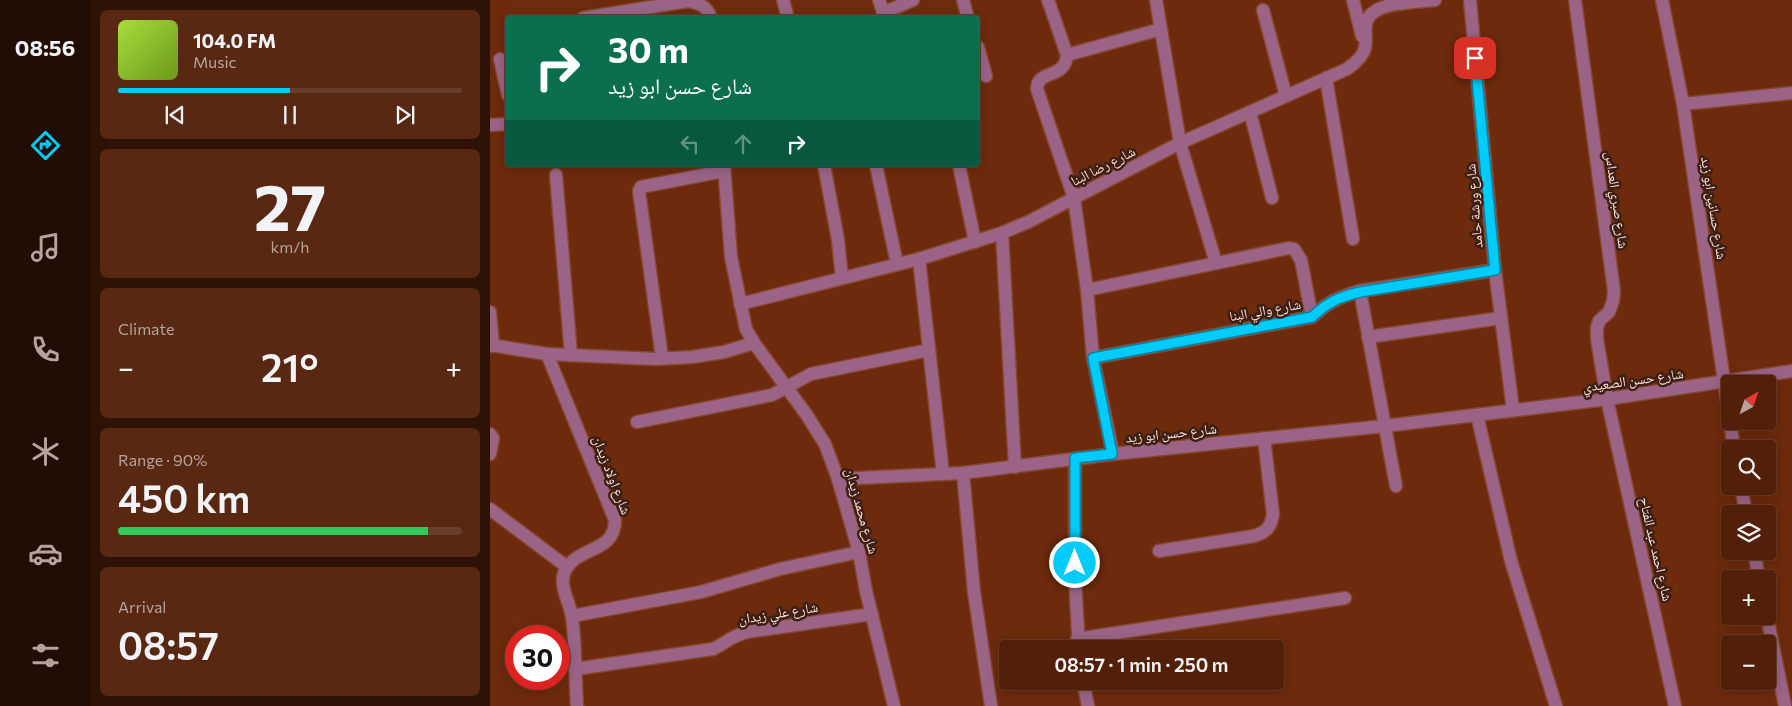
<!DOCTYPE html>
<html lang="en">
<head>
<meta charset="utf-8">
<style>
  :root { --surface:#522009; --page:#582812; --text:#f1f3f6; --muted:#b5a39c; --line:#683e2a; --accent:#00cbf9 }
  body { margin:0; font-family:Commissioner,"Noto Naskh Arabic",sans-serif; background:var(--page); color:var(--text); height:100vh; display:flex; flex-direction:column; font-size:19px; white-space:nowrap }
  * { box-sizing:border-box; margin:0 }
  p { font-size:16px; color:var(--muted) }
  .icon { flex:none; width:28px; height:28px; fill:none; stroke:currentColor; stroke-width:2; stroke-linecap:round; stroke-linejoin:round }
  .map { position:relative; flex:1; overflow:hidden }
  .details { display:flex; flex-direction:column; gap:10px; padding:10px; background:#2d1205; width:400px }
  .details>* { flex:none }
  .top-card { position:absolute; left:15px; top:15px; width:475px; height:152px; border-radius:5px; box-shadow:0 2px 12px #0003,0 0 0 1px var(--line); background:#0b6e4f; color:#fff; overflow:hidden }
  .needle { width:32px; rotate:40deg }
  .buttons { position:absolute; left:1231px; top:375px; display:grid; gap:10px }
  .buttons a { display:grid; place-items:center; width:55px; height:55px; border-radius:5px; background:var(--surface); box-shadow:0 2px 12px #0003,0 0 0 1px var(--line); font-size:25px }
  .speed { position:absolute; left:15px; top:625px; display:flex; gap:10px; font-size:25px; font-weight:700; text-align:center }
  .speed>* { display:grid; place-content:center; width:65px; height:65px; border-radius:50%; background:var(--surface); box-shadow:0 2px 12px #0003,0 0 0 1px var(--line); line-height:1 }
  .speed .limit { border:8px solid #d22; background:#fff; color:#111 }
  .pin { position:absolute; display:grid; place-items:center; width:42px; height:42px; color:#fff; margin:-21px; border-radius:10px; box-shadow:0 2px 8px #0006 }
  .me { position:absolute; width:55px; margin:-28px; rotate:0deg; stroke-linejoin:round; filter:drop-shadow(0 0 4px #0008) }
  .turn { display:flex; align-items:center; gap:18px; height:105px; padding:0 20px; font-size:22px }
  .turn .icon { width:65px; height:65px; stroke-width:2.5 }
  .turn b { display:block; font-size:35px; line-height:42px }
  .lanes { display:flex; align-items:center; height:48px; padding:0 20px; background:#0003; justify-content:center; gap:25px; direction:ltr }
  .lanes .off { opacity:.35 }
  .big { font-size:38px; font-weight:600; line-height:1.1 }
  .details .tile { flex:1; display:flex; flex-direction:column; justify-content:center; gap:8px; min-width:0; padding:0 18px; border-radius:8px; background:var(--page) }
  .details .dial { align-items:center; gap:0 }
  .dial b { font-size:65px; line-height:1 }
  .song { display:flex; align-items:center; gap:15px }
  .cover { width:60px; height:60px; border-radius:8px; background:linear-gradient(135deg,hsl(80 70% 55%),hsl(80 70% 35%)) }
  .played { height:5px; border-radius:2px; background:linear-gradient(90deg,var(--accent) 50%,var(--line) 50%) }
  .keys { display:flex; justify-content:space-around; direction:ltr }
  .heat { display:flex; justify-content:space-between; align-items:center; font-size:28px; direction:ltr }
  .charge { height:8px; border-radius:4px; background:linear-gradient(90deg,#34c759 90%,var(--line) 0) }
  .trip { position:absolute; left:509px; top:640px; width:285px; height:50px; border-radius:5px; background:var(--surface); box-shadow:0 2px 12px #0003,0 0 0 1px var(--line); font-weight:600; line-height:50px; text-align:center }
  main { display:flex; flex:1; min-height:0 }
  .dock { display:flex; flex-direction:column; width:90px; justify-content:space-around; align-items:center; background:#210d04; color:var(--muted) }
  .dock .icon { width:35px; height:35px }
  .dock .active { color:var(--accent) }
  .dock b { font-size:22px; color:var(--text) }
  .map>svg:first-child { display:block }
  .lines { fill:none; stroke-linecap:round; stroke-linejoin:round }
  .minor-casing { stroke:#84472d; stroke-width:15 }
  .minor { stroke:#9b6487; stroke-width:12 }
  .route-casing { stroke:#0084a2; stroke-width:12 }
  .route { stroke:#00cbf9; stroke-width:9 }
  .labels { text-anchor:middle; stroke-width:5; stroke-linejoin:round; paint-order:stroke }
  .street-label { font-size:14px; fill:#fbe2d8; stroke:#3e1f13 }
</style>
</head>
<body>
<main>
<nav class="dock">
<b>08:56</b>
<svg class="icon active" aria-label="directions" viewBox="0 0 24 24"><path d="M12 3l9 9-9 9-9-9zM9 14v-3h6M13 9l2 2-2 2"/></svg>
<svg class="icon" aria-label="music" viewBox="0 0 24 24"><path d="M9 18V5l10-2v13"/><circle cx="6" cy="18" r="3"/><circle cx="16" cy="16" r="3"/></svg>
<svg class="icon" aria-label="phone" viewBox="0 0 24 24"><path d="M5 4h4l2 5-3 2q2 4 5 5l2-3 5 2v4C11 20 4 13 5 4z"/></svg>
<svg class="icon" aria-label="climate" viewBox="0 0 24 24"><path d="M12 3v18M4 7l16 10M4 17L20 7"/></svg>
<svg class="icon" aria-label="car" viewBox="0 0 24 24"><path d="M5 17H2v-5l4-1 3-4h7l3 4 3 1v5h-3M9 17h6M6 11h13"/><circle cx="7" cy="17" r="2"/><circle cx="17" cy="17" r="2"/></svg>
<svg class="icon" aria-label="filters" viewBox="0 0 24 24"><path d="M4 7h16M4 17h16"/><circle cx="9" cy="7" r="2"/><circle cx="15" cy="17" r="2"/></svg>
</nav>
<section class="details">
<div class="tile">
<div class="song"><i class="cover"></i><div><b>104.0 FM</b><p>Music</p></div></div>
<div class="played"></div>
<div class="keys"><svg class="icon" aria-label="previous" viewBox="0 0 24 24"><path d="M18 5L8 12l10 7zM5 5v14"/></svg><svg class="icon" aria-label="pause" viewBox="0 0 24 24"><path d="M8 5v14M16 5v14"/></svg><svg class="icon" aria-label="next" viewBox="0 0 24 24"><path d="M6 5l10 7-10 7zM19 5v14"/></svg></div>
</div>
<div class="tile dial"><b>27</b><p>km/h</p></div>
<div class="tile"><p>Climate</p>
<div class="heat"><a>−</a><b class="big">21°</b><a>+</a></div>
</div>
<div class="tile"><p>Range · 90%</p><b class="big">450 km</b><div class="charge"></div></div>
<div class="tile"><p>Arrival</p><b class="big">08:57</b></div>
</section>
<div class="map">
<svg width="1302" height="706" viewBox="0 0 1302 706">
  <rect width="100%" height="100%" fill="#6d2a0c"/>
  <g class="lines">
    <!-- minor casing -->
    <g class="minor-casing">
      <g id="minor">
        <path d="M293,0L298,18"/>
        <path d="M389,0L395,18"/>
        <path d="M473,0L478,18"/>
        <path d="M558,0L577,55C575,80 547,69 547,89L584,198L597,290L603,358L623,454"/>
        <path d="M666,0L690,143L726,263"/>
        <path d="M863,0L872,36"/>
        <path d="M980,0L1005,270L1023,410"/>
        <path d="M1085,0L1124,291L1123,301L1119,312L1109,321L1107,328V339L1117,399L1185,706"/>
        <path d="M1172,0L1193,104L1240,421"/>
        <path d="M773,10L796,96"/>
        <path d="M393,13L423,0"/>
        <path d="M93,18L198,1C209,3 217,6 221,18"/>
        <path d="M488,47L496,76"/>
        <path d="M577,55L671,29"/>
        <path d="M10,59L18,95"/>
        <path d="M836,78L863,239"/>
        <path d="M1193,104L1302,93"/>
        <path d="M760,112L782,198"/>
        <path d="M0,125L18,124"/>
        <path d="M234,165L241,257L256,329L264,343L316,414L335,444L348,479L369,552L376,591L404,706"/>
        <path d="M334,165L348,240L352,278"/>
        <path d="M386,165L407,264"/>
        <path d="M469,165L485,242"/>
        <path d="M66,175L81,355"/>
        <path d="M512,233L525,467"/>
        <path d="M429,259L453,474"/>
        <path d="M597,290L799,248L804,249L811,260L822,317"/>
        <path d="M870,291L906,486"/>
        <path d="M250,304L429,259L512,233L538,222L690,143L857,69C864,64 873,57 875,48C878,35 870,22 884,12C896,2 929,2 945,0"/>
        <path d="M0,312L3,346"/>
        <path d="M878,337L1011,318"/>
        <path d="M0,345L57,354L165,359L202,357L234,352L264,343"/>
        <path d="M57,354L125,520C125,553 89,546 76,569C67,584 80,602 82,617C86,646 85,677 87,706"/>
        <path d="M172,358L149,191L151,187L234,171"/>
        <path d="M603,358L822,317C838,302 849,297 870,291L1005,270"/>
        <path d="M987,415L1021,561L1066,706"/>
        <path d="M1240,421L1244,449"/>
        <path d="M147,422L282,395L321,374L439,350"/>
        <path d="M0,434L3,438L0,454"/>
        <path d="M585,459V580L589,649"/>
        <path d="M473,473L484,592L501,706"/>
        <path d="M348,479L473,473L623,454L895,426L1117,399L1302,371"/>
        <path d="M1251,486L1256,514"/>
        <path d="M0,509L77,567"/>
        <path d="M669,551L764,536C777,532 781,527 783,514L774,438"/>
        <path d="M1264,551L1269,579"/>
        <path d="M82,616L211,592L290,569L369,552"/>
        <path d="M1277,616L1295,706"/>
        <path d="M587,639L855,598"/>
        <path d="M85,669L223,649C236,643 241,636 257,632L382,614"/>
        <path d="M593,681L598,706"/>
      </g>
    </g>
    <!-- minor -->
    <use href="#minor" class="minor"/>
  </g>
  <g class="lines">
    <!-- route casing -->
    <g class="route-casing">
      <path id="route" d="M585,563V458L622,454L603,358L822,317C838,302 849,297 870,292L1005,270L985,58"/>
    </g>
    <!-- route -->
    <use href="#route" class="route"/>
  </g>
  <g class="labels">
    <!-- street labels -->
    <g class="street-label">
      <text transform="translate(613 166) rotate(-27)" y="5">شارع رضا البنا</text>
      <text transform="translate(1127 200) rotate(82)" y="5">شارع صبري العداس</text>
      <text transform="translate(984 206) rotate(-95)" y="5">شارع ورشة حامد</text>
      <text transform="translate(1224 208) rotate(81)" y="5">شارع حسانين ابو زيد</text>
      <text transform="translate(775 310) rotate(-10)" y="5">شارع والي البنا</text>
      <text transform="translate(1143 380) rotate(-8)" y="5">شارع حسن الصعيدي</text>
      <text transform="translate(681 433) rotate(-6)" y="5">شارع حسن ابو زيد</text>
      <text transform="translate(122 475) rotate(69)" y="5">شارع اولاد زيدان</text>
      <text transform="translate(372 511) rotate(74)" y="5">شارع محمد زيدان</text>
      <text transform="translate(1166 549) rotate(77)" y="5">شارع احمد عبد الفتاح</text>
      <text transform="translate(288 613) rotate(-9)" y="5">شارع علي زيدان</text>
    </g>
  </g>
</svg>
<div class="buttons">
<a><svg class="needle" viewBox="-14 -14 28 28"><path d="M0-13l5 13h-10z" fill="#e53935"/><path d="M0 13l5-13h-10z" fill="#b5a39c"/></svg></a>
<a><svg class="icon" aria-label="search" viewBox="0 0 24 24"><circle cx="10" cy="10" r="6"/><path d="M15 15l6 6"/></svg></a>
<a><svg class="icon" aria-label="layers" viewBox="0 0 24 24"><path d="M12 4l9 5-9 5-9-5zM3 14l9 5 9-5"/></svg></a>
<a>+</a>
<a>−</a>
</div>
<div class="speed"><div class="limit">30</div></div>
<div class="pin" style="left:985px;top:58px;background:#d93025"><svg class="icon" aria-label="arrive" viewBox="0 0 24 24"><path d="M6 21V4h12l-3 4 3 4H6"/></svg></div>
<svg class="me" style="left:585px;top:563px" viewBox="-20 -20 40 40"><circle r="17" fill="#00cbf9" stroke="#fff" stroke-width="3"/><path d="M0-11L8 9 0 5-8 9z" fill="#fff"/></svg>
<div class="trip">08:57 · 1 min · 250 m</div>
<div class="top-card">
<div class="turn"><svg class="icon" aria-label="right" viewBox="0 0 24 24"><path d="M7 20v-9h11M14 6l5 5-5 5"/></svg><div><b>30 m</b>شارع حسن ابو زيد</div></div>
<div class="lanes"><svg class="icon off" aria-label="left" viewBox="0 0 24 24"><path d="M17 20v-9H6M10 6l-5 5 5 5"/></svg><svg class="icon off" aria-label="ahead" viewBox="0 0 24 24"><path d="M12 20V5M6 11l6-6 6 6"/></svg><svg class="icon" aria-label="right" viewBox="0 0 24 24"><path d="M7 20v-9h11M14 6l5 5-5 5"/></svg></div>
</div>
</div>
</main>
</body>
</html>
